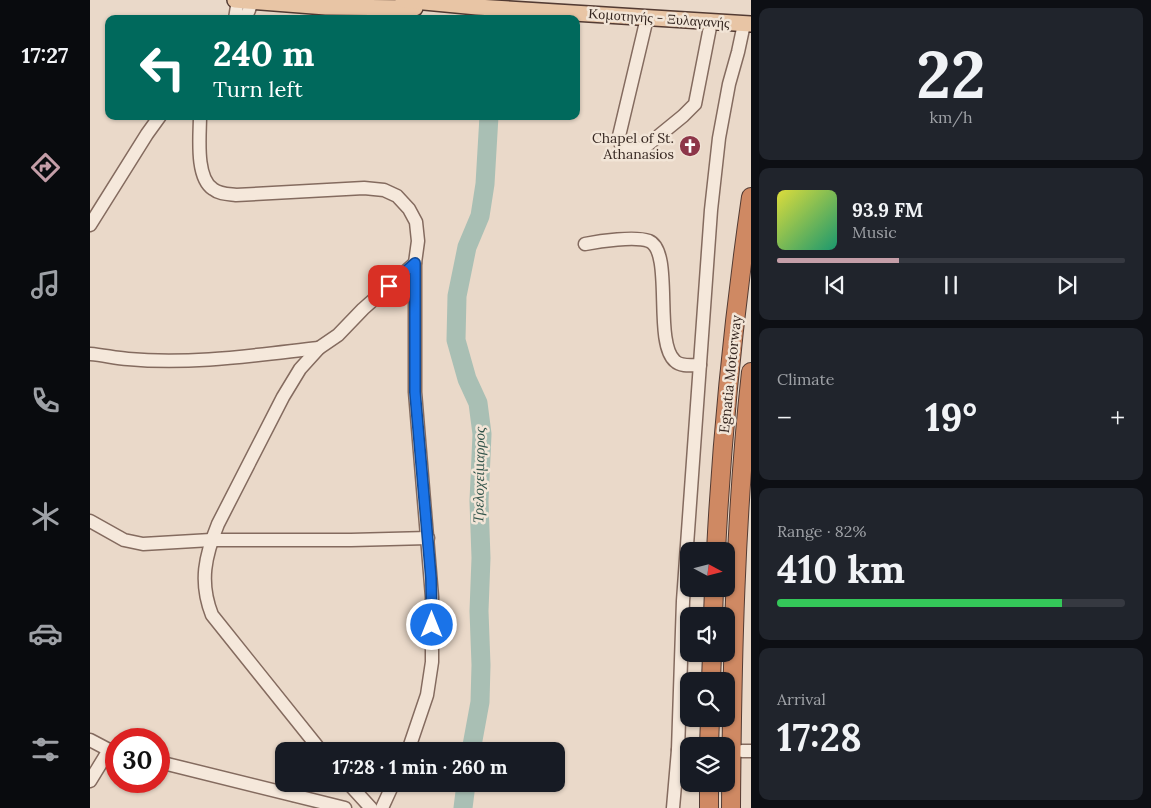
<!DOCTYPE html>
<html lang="en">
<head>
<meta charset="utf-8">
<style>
  :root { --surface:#171b24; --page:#20242c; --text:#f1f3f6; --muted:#9ea1a6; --line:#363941; --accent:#c49ea8 }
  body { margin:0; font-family:Lora,serif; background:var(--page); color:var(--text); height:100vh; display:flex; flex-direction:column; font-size:19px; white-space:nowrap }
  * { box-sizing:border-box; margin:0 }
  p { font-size:16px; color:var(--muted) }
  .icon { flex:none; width:28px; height:28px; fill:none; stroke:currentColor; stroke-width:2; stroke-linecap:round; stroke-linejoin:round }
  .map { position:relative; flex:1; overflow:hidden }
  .details { display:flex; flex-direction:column; gap:8px; padding:8px; background:#0d0f14; width:400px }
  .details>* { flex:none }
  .guide { position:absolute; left:15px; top:15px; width:475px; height:105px; border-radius:10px; box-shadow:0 1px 4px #0004; background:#00695c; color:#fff; overflow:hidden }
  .needle { width:32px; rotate:97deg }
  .buttons { position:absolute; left:590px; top:542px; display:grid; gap:10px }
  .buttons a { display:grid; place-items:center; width:55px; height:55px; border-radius:10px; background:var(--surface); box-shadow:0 1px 4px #0004; font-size:25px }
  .speed { position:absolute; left:15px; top:728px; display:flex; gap:10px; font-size:25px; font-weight:700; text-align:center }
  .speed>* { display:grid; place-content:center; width:65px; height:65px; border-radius:50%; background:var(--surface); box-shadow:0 1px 4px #0004; line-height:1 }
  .speed .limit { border:8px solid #d22; background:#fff; color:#111 }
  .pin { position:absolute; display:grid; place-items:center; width:42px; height:42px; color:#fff; margin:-21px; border-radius:10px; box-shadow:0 2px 8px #0006 }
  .me { position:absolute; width:55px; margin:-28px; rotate:0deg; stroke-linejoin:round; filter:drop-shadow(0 0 4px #0008) }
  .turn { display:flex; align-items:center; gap:18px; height:105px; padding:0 25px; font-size:22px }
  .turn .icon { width:65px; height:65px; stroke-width:2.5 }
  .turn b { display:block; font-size:35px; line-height:42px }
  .big { font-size:38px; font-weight:700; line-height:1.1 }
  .details .widget { flex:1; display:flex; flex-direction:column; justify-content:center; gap:8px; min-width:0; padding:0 18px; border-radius:10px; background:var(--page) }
  .details .dial { align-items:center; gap:0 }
  .dial b { font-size:65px; line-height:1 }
  .song { display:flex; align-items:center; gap:15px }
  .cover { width:60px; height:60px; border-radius:8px; background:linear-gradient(135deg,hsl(60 70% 55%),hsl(160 70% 35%)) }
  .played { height:5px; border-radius:2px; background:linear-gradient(90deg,var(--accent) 35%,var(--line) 35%) }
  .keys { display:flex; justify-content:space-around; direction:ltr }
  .heat { display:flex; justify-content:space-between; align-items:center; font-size:28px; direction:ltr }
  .charge { height:8px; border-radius:4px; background:linear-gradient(90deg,#34c759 82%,var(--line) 0) }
  .trip { position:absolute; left:185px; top:742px; width:290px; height:50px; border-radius:10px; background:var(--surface); box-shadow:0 1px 4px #0004; font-weight:700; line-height:50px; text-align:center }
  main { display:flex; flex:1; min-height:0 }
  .dock { display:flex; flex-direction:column; width:90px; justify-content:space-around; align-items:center; background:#090b0e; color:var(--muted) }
  .dock .icon { width:35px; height:35px }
  .dock .active { color:var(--accent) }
  .dock b { font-size:22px; color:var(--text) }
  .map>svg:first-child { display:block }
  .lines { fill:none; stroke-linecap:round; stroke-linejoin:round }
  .river { stroke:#a9bfb4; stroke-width:19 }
  .minor-casing { stroke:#846b5f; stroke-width:15 }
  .major-casing { stroke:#533b33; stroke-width:18 }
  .highway-casing { stroke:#533b33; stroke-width:20 }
  .minor { stroke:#f5e8db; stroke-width:12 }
  .major { stroke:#e8c5a5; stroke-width:15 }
  .highway { stroke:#cf8963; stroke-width:18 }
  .route-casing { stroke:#114b97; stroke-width:12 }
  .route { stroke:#1a73e8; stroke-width:9 }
  .labels { text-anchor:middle; stroke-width:5; stroke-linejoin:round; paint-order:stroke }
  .street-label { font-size:14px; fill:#362721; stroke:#f2e5d7 }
  .poi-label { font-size:14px; fill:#362721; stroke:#f2e5d7; text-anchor:end }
  .water-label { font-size:15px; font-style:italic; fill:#32544b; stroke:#f2e5d7 }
</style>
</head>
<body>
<main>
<nav class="dock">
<b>17:27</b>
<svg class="icon active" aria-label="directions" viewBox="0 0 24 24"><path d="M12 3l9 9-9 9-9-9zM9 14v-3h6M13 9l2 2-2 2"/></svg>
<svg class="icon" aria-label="music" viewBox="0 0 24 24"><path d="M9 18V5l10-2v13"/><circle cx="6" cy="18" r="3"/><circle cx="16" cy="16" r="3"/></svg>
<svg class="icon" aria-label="phone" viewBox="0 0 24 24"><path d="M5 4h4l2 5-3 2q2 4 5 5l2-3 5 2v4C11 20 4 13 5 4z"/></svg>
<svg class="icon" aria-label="climate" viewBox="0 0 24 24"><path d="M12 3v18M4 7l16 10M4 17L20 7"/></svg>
<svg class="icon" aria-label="car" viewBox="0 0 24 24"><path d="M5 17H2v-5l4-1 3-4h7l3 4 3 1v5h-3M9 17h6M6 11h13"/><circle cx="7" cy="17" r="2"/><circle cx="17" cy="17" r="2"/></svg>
<svg class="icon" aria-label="filters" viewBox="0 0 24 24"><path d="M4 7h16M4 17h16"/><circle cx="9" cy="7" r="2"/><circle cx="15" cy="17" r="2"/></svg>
</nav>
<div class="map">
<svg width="661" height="808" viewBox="0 0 661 808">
  <rect width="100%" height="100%" fill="#ead9c9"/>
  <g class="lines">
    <!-- river -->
    <g class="river">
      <path d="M403,19L405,0"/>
      <path d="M381,751L390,702L391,665L389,611L391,558L389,501L392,434L388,403L377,379L366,340L367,296L377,247L390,216L395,184L399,116"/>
      <path d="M373,808L376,784"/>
    </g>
    <!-- minor casing -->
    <g class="minor-casing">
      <g id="minor">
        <path d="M557,18L529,136L531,145L540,151L555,147L593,116L605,104L621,22"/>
        <path d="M145,19L148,0"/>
        <path d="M155,19L159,10L162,0"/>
        <path d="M110,116C110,135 105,177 123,189C129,194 138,194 146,195L274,188L294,190L307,196L319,209L326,222L328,241L325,263V392L342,597V662L337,695L318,751"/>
        <path d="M0,225L57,134L70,116"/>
        <path d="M495,244C510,241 545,236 559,241C584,251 563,342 585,361C591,367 602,365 610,365"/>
        <path d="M0,354C13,355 25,358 38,359C101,365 166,355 229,348"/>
        <path d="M0,521L34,540L53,544L121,540H261L338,538"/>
        <path d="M0,740L19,750L26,752"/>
        <path d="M588,750L593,601L621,210L629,138L639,84L648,52L654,24"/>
        <path d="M231,751L122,615C109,582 115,556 128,524L193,397L210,369L229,348L248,335L273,309L325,263"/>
        <path d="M652,751H661"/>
        <path d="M69,762L255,808"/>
        <path d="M0,781L19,750"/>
        <path d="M259,784L281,808"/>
        <path d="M204,795L211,784"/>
        <path d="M292,808L303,784"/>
        <path d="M583,808L588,750H599"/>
      </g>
    </g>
    <!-- major casing -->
    <g class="major-casing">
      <g id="major">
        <path d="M145,0L236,7L325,8"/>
        <path d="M313,0L387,7L661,24"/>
      </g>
    </g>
    <!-- highway casing -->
    <g class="highway-casing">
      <g id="highway">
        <path d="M626,551C632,433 644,315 661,197"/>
        <path d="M623,616L624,589"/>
        <path d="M621,681L622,654"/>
        <path d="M619,746L620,719"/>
        <path d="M619,808V784"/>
        <path d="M641,808C642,663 645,516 661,372"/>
      </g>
    </g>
    <!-- minor -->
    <use href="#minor" class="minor"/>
    <!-- major -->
    <use href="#major" class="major"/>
    <!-- highway -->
    <use href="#highway" class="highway"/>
  </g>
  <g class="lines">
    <!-- route casing -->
    <g class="route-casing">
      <path id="route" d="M299,286L325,263V392L341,578L342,625"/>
    </g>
    <!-- route -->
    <use href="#route" class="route"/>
  </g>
  <!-- icons -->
  <defs>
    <g id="church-disc" transform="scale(1.125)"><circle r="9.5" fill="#8d3649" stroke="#f2e5d7"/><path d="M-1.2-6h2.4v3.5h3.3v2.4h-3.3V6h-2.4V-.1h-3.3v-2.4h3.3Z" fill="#fff"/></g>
  </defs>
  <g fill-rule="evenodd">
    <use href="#church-disc" x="600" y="146"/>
  </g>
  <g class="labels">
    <!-- street labels -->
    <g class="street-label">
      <text transform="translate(569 18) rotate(4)" y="5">Κομοτηνής - Ξυλαγανής</text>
      <text transform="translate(640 374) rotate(-84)" y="5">Egnatia Motorway</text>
    </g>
    <!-- poi labels -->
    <g class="poi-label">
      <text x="584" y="143">Chapel of St.<tspan x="584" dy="16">Athanasios</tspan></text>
    </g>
    <!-- water labels -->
    <g class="water-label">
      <text transform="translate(389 475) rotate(-89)" y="5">Τρελοχείμαρρος</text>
    </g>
  </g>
</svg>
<div class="buttons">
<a><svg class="needle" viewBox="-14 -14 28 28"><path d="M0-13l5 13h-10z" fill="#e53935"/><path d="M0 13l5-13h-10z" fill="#9ea1a6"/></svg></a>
<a><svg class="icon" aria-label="sound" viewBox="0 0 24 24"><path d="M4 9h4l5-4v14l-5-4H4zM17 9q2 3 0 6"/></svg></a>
<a><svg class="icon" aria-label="search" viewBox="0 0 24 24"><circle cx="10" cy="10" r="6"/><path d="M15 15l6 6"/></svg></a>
<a><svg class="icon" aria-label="layers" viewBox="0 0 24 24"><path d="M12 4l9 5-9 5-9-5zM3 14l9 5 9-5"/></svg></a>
</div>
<div class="speed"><div class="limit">30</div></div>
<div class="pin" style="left:299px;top:286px;background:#d93025"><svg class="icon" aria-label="arrive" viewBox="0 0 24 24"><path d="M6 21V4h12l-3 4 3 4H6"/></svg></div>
<svg class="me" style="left:342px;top:625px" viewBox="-20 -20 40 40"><circle r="17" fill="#1a73e8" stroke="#fff" stroke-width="3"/><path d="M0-11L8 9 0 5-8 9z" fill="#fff"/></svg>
<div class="trip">17:28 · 1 min · 260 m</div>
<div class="guide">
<div class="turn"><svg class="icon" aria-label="left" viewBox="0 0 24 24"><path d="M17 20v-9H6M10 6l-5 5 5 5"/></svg><div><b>240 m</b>Turn left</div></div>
</div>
</div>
<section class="details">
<div class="widget dial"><b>22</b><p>km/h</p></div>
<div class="widget">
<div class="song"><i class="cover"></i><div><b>93.9 FM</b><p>Music</p></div></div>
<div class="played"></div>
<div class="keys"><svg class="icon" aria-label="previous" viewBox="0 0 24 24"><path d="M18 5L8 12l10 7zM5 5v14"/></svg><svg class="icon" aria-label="pause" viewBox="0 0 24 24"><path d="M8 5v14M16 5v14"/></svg><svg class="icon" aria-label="next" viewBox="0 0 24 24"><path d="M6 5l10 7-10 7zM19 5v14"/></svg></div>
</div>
<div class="widget"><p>Climate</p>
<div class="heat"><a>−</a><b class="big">19°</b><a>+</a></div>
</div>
<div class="widget"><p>Range · 82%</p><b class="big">410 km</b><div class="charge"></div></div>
<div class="widget"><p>Arrival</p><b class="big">17:28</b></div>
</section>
</main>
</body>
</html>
